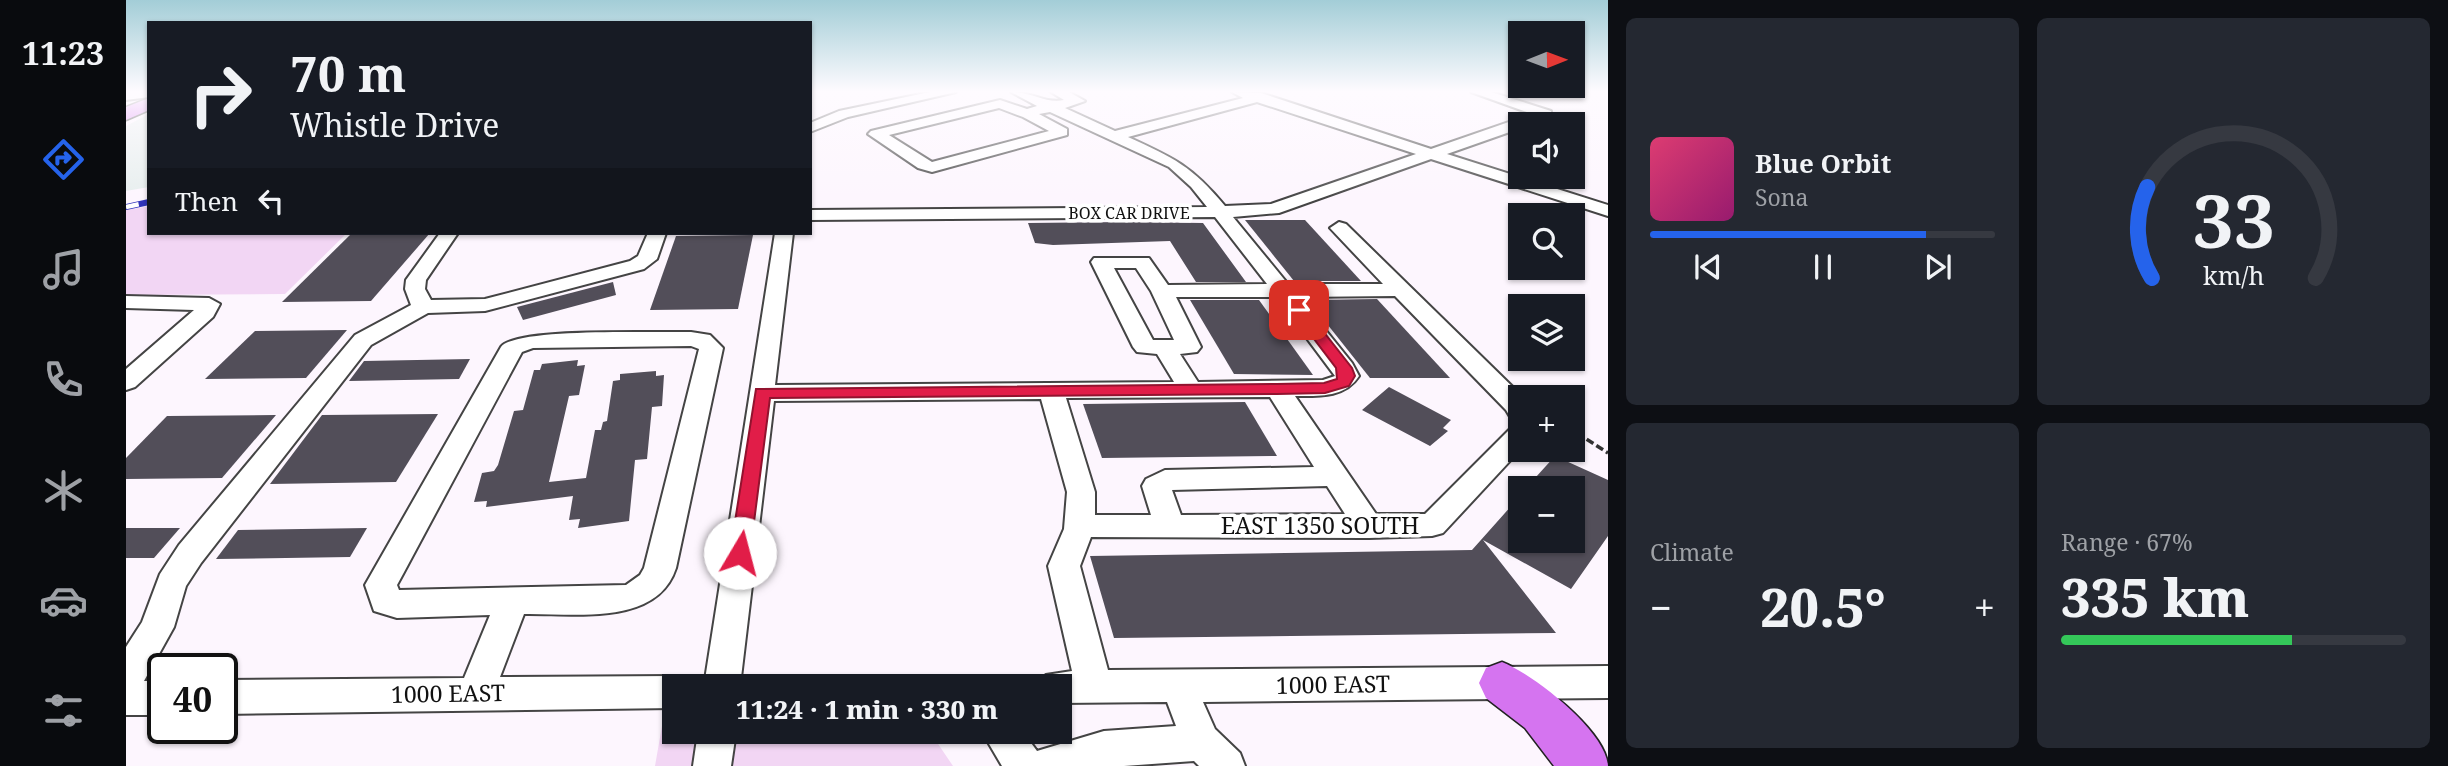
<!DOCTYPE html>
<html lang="en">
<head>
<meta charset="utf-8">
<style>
  :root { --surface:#171b24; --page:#242831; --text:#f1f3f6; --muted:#9ea1a6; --line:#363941; --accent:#2563eb }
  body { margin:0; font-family:"Noto Serif",serif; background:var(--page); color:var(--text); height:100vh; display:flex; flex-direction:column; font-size:26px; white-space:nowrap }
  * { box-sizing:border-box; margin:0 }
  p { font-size:23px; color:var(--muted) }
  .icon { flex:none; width:38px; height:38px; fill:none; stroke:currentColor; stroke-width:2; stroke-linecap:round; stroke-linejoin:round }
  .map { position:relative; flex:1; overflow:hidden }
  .drawer { display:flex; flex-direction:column; gap:18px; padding:18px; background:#0d0f14; width:840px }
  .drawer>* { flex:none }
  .top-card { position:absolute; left:21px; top:21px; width:665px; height:214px; border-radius:0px; box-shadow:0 2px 5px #0004; background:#171b24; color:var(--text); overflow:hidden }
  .needle { width:46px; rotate:89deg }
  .buttons { position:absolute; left:1382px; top:21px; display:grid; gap:14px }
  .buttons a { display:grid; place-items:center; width:77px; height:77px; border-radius:0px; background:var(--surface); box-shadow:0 2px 5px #0004; font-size:35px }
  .speed { position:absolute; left:21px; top:653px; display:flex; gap:14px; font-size:35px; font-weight:700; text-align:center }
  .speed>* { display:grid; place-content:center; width:91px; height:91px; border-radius:50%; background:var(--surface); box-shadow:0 2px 5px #0004; line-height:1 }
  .speed .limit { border:4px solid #111; border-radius:10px; background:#fff; color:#111 }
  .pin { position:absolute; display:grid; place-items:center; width:60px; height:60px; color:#fff; margin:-30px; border-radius:14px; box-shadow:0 4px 10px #0006 }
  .me { position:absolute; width:77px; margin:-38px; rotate:8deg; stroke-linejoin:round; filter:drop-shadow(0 0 5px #0008) }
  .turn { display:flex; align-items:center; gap:24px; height:147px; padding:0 28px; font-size:32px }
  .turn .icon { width:91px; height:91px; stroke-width:2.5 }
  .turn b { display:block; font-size:49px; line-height:60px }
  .then { display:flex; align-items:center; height:66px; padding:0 28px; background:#0003; gap:14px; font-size:26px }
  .big { font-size:52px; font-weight:800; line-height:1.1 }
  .drawer .widget { flex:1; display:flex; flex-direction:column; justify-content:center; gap:10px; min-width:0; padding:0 24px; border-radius:10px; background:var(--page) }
  .drawer .dial { align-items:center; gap:0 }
  .dial svg { height:182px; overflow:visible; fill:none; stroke:var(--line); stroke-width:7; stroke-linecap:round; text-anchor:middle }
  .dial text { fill:var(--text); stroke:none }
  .song { display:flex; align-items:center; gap:21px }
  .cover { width:84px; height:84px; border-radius:10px; background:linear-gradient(135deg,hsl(340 70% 55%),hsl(320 70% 35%)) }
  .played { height:7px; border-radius:4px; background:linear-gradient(90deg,var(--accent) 80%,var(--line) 80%) }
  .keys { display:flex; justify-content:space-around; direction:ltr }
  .heat { display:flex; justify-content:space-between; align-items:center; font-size:38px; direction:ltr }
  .charge { height:10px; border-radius:5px; background:linear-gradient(90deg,#34c759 67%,var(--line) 0) }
  .drawer .tiles { flex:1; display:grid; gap:18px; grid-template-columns:repeat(2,1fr) }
  .trip { position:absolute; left:536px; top:674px; width:410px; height:70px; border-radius:0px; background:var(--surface); box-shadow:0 2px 5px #0004; font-weight:800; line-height:70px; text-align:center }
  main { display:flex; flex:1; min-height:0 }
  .dock { display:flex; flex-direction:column; width:126px; justify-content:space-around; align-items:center; background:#090b0e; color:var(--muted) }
  .dock .icon { width:49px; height:49px }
  .dock .selected { color:var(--accent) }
  .dock b { font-size:32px; color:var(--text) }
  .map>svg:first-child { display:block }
  .industrial { fill:#e7eeee }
  .farmland { fill:#f2d6f4 }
  .building { fill:#524e59 }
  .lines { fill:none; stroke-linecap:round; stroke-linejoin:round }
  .minor-casing { stroke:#444; stroke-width:4 }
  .major-casing { stroke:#222; stroke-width:3 }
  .path { stroke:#333; stroke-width:3.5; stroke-dasharray:8 3.5; stroke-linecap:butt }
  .minor { fill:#fff; fill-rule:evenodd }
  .major { fill:#d574f0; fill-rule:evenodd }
  .rail-casing { stroke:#3033ba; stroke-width:6 }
  .rail { stroke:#fff; stroke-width:4.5; stroke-dasharray:13; stroke-linecap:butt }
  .route { fill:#e11d48; stroke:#92132f; stroke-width:2 }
  .labels { text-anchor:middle; stroke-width:7; stroke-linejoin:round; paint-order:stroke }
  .far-street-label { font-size:16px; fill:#111; stroke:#fff }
  .near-street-label { font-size:23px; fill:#111; stroke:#fff }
</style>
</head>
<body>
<main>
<nav class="dock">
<b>11:23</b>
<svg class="icon selected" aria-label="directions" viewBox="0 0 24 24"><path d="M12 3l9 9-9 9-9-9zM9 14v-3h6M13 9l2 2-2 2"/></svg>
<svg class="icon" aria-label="music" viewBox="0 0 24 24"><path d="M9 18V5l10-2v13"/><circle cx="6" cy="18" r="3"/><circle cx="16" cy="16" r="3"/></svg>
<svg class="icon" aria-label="phone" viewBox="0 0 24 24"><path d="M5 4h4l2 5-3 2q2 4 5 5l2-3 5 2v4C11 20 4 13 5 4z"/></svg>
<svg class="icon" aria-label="climate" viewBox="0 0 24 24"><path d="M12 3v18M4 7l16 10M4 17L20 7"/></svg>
<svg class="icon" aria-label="car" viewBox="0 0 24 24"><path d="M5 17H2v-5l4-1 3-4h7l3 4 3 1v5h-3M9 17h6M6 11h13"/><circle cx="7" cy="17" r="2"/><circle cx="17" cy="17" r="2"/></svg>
<svg class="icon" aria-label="filters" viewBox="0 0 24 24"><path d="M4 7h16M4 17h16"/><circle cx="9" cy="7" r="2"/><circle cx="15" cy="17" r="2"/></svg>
</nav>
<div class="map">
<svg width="1482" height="766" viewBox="0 0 1482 766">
  <rect width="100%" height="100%" fill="#fdf6fe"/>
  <!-- industrial -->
  <path class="industrial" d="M23,114V187L0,191V126Z"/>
  <!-- farmland -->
  <g class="farmland">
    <path d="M23,206V233H221L159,294L0,295V210Z"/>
    <path d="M540,703H548V732H804L827,766H529Z"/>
  </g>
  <!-- building -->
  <g class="building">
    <path d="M1119,220H1179L1235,281H1168Z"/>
    <path d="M999,222L1077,223L1120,282H1070L1044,241L927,245L909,243L902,223Z"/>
    <path d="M226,233H304L245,301L156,302Z"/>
    <path d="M627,235L612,309L524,310L550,236Z"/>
    <path d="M487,282L490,295L397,320L391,307Z"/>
    <path d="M1251,299L1324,378H1244L1182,300Z"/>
    <path d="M1064,300H1133L1187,375L1108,374Z"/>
    <path d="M221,330L180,378L79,379L129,331Z"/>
    <path d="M344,359L333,379L223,381L238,361Z"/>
    <path d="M452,360L451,366L459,365L453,395L443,396L423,482L460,478L469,430H475L477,422L481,421L487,381L494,380V374L530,371V376L538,375L536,406L526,407L521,459L509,460L503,521L452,528L454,519L443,520L447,496L360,507L361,501L348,502L356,473L368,471L372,465L388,411L397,410L408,370H414L416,364Z"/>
    <path d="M1263,387L1325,420L1317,428L1322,431L1304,446L1236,410Z"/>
    <path d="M1119,402L1151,456L976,458L957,404Z"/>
    <path d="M312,414L270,482L144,484L196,415Z"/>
    <path d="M150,415L96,478L0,479V458L41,416Z"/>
    <path d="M1429,456L1482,480V536L1445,589L1357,540L1430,633L988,638L964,556L1346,550L1395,495V541H1447V488H1400Z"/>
    <path d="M0,528H54L28,558H0Z"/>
    <path d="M241,528L224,557L90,559L112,530Z"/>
  </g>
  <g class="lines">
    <!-- minor casing -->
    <g class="minor-casing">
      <g id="minor">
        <path d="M0,92H23V97L0,100Z"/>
        <path d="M804,92H830L722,117L684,132V123L713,111Z"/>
        <path d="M885,92C907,92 920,104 938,100L925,92H943L959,101L939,108L989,131L1117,98L1106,92L1135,93L1305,149L1406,114L1345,92H1365L1425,111V117L1395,124V128L1321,154L1482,205V216L1305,159L1153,213L1107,217L1162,284H1257L1204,228L1213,222L1220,224L1397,397L1395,422L1386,420L1380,410L1269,296L1173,297L1226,363L1233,376C1219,398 1192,396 1169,396L1250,514H1299L1386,427L1395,424V449L1317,533L1306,536L1243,538L965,537L954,566L982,670L1482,666V698L1077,702L1089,729L1114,753L1119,766H1073L1068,761L998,766H876L856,732H897L911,751L978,731L1050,726L1041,702L933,703V686H915L920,675L946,671L922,566L938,529L941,492L915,399L648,401L614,686H578L649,233H667L649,385L1048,382L1031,354L1011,352L1007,347L965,262L968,258H1023L1042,285L1141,284L1089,217L684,220V210L1081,207L1065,187L1043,167L924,112L913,114L941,129V135L806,172L792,168L742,134L745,131L874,100L901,109L911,106ZM1131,102L1290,154L1145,204L1099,206C1066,166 1048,158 1002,137ZM873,108L897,117L923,131L806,162L763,135ZM988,268H1010L1025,291L1048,340H1027ZM1050,297H1150L1209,376L1197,380L1072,382L1054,354L1071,352L1075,347ZM1144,397L1188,467L1039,470L1020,479L1016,486L1025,515H969V492L940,398ZM1201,486L1219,514L1055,515L1046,490Z"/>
        <path d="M314,233H332L300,280L299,289L305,300L359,299L504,261L512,256L522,233H540L531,259L518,269L359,311L302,313L245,345L75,563L60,586L48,627L18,681H37V715H0V647L16,622L34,574L53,545L229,335L285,305L279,289L280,280Z"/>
        <path d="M0,296L83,298L94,304L87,317L9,387L0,390V369L68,310L0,308Z"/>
        <path d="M565,332L584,335L597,348L550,568C531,627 448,613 398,614L374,677L548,676L561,680L563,686H548V708L96,714V680L338,678L364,615L271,618L248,611L239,585L375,347C389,327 534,333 565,332ZM565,346L573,349L518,568L514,575L500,585L273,590L271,585L277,574L396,352L407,348Z"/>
        <path d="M572,732H610L605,766H567Z"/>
      </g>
    </g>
    <!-- major casing -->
    <g class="major-casing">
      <g id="major">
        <path d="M23,98V110L0,120V107Z"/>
        <path d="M1376,662C1407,674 1480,731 1482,766H1428L1399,728L1360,698L1353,683L1360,668Z"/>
      </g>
    </g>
    <!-- path -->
    <path class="path" d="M1451,433L1482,453"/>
    <!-- minor -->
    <use href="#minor" class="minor"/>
    <!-- major -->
    <use href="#major" class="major"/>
    <!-- rail casing -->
    <g class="rail-casing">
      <path id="rail" d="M0,207L23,202"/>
    </g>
    <!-- rail -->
    <use href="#rail" class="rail"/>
  </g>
  <!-- sky -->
  <linearGradient id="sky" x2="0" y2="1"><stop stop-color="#a3cdd7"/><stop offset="0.46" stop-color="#fefbff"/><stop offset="1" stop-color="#fefbff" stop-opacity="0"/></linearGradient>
  <rect width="1482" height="199" fill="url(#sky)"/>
  <!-- route -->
  <path class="route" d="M1173,306L1178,307L1226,368L1229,376L1223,386L1199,393L1151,394L644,398L624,553L622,558H607L604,553L630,389L1151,384L1198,383L1211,379L1210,368L1166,310Z"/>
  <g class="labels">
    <!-- far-street labels -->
    <g class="far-street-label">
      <text x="1003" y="219">BOX CAR DRIVE</text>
    </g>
    <!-- near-street labels -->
    <g class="near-street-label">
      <text x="1194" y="534">EAST 1350 SOUTH</text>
      <text transform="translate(1207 685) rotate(-1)" y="8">1000 EAST</text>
      <text transform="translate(322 694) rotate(-1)" y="8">1000 EAST</text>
    </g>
  </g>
</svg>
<div class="buttons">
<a><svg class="needle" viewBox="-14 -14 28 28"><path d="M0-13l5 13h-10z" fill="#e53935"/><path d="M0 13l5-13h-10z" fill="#9ea1a6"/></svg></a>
<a><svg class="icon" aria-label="sound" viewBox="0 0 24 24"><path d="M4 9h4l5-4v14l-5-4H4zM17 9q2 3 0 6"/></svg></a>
<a><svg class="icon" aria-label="search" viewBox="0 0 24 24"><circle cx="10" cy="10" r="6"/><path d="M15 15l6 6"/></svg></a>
<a><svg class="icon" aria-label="layers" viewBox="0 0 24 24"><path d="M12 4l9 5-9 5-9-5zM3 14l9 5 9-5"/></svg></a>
<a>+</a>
<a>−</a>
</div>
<div class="speed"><div class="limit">40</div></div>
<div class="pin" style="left:1173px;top:310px;background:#d93025"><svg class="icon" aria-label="arrive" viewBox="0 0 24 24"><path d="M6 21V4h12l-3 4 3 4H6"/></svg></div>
<svg class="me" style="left:614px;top:553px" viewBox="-20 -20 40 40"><circle r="19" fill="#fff"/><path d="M0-13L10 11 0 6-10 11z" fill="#e11d48"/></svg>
<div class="trip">11:24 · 1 min · 330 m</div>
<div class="top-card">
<div class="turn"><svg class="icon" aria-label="right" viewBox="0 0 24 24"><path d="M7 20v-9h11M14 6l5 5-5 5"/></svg><div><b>70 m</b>Whistle Drive</div></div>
<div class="then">Then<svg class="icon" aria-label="left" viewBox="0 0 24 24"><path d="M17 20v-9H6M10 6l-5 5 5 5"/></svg></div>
</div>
</div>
<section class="drawer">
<div class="tiles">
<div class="widget">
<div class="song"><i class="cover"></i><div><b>Blue Orbit</b><p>Sona</p></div></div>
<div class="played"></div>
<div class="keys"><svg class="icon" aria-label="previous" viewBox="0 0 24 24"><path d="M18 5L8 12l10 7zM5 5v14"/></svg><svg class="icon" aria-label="pause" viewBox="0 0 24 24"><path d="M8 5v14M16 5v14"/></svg><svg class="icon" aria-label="next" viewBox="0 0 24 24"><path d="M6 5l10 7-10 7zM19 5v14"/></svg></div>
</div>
<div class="widget dial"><svg viewBox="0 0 100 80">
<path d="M14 69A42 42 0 1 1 86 69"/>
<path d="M14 69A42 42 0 0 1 12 29" stroke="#2563eb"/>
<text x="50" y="56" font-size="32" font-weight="700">33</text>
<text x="50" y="72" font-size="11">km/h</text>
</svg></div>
<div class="widget"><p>Climate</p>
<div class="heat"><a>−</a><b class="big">20.5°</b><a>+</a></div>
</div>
<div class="widget"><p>Range · 67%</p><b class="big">335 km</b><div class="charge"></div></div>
</div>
</section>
</main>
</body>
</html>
